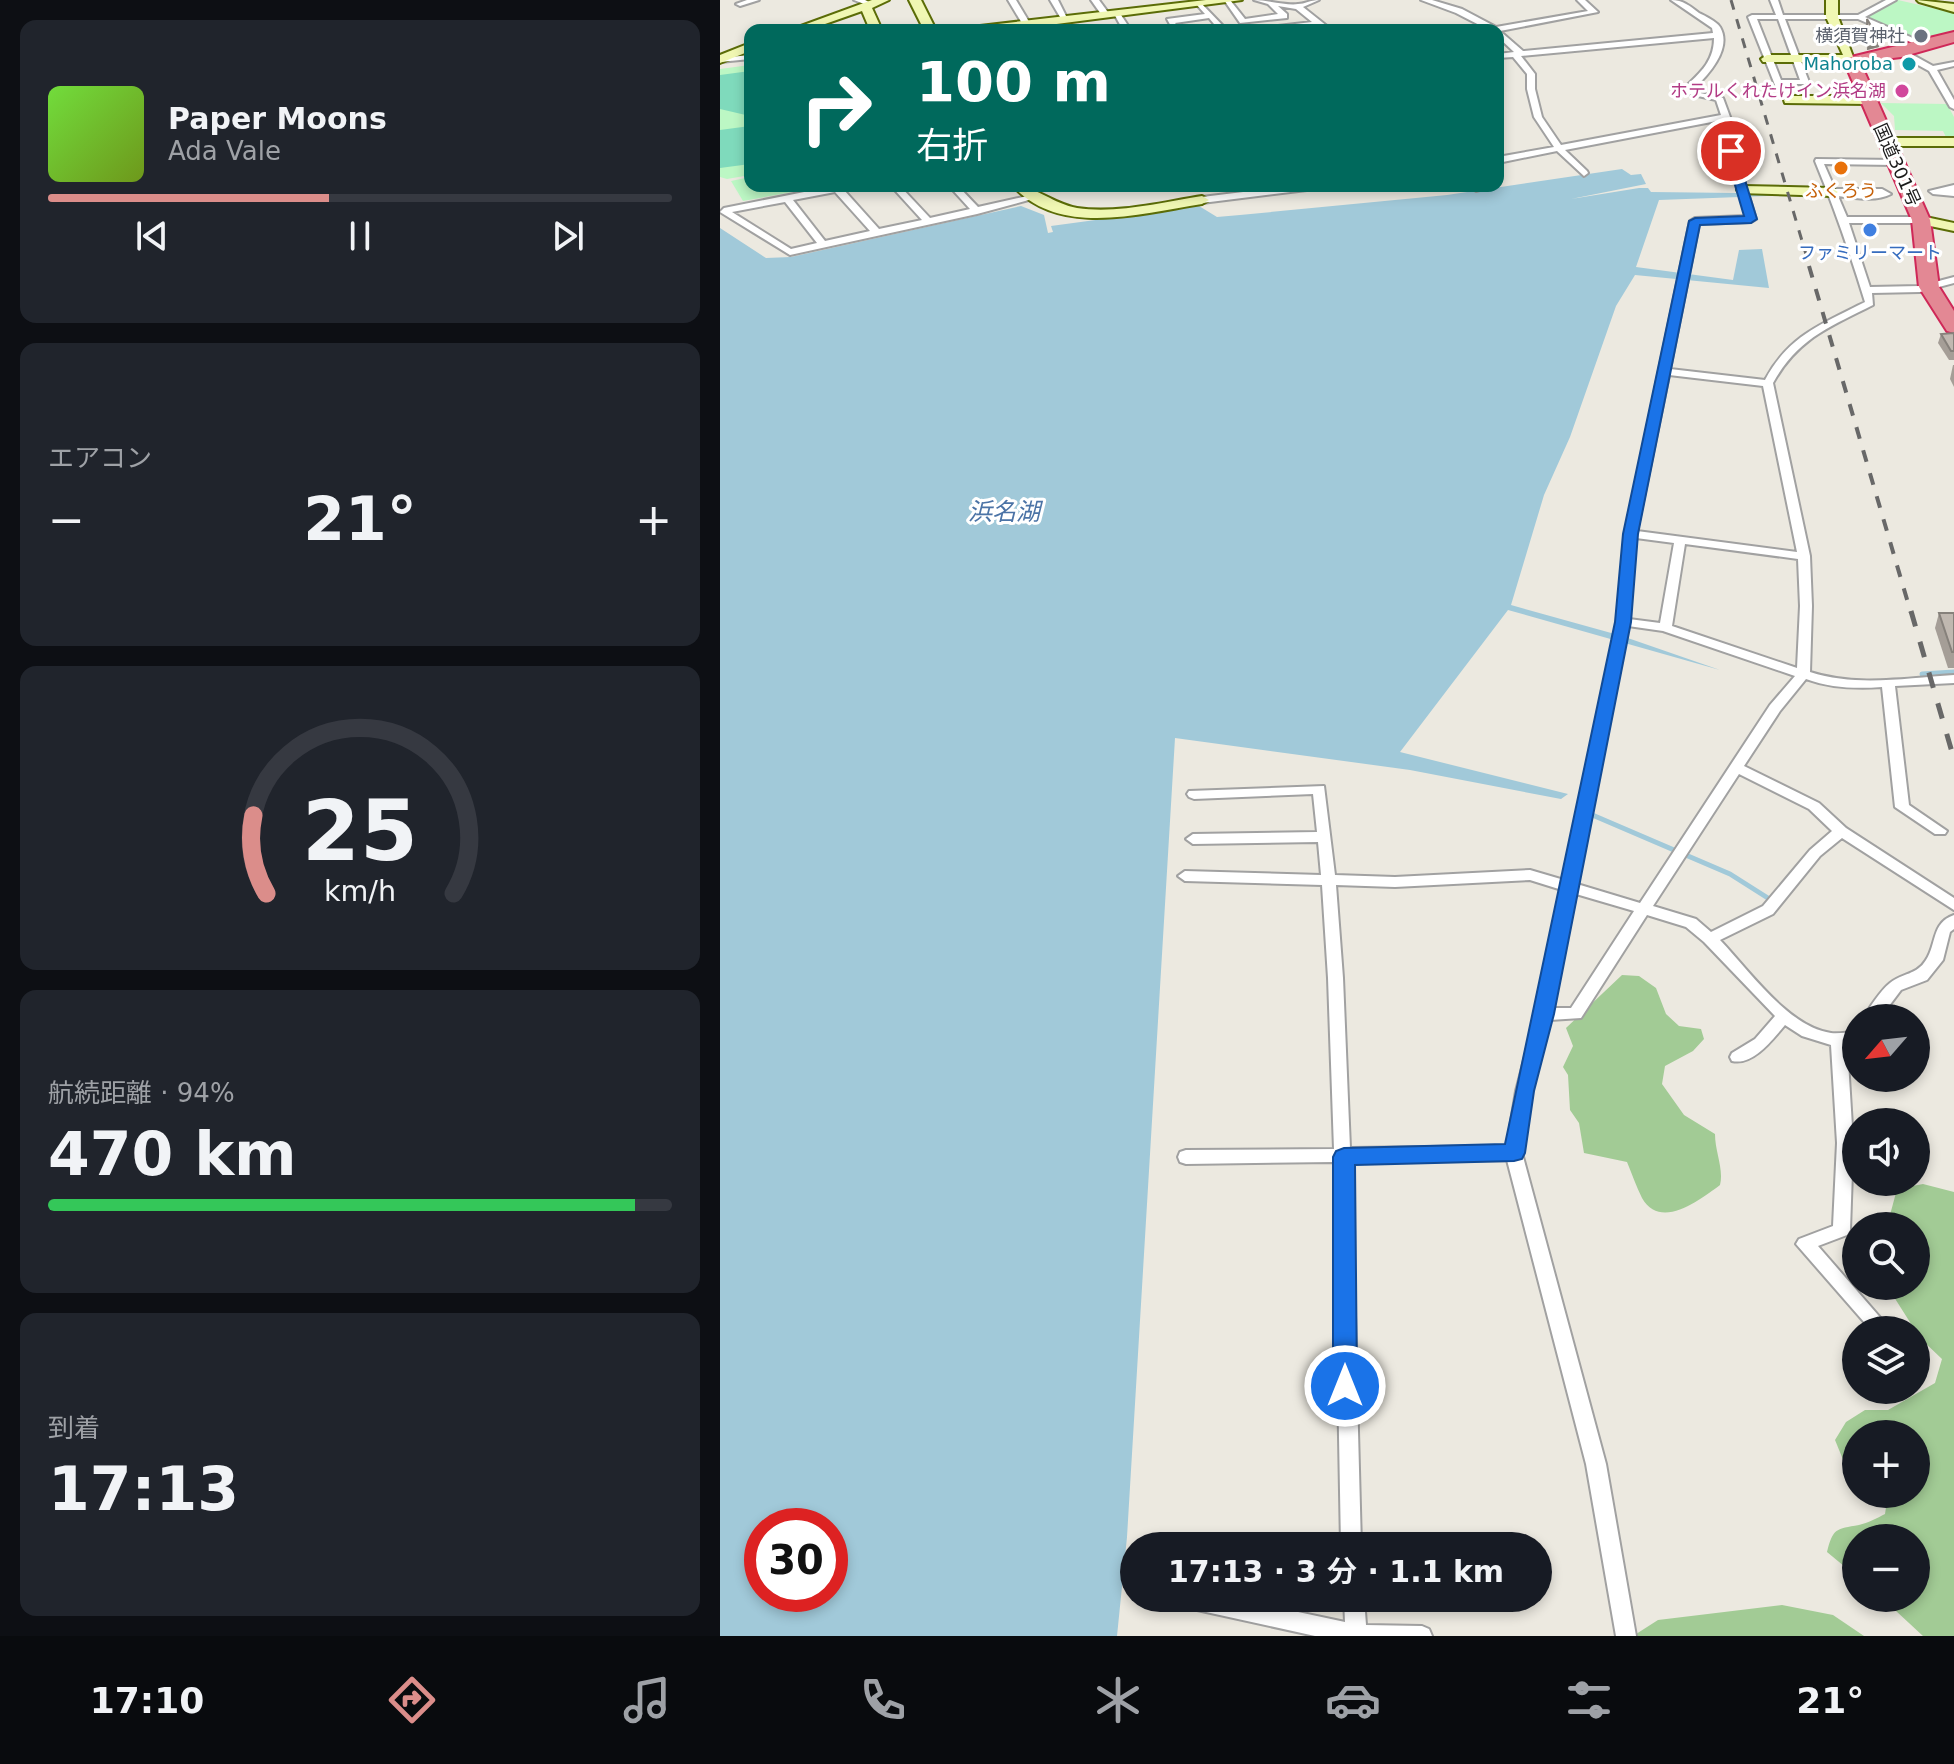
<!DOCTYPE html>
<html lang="ja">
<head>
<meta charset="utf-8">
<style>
  :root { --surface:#171b24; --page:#20242c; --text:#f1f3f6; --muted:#9ea1a6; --line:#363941; --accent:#db8d8a }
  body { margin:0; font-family:"DejaVu Sans","Noto Sans JP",sans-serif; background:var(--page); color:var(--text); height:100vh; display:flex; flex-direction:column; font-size:30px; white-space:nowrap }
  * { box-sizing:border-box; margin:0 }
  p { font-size:26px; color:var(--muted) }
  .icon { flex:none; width:44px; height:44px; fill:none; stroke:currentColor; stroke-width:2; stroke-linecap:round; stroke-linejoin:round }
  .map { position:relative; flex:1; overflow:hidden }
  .side { display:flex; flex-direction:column; gap:20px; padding:20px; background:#0d0f14; width:720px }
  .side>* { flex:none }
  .hud { position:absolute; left:24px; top:24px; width:760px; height:168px; border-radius:16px; box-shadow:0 4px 12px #0003; background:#00695c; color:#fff; overflow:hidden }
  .needle { width:52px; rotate:242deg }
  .controls { position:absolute; left:1122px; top:1004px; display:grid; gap:16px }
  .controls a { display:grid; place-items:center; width:88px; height:88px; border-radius:50%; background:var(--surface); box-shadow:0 4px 12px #0003; font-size:40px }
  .speed { position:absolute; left:24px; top:1508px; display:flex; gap:16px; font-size:40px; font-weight:700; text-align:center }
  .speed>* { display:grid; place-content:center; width:104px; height:104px; border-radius:50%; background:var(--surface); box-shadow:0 4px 12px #0003; line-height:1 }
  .speed .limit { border:12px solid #d22; background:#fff; color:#111 }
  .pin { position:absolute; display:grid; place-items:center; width:68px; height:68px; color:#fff; margin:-34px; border:4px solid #fff; border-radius:50%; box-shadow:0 2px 8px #0007 }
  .me { position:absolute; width:88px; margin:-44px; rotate:0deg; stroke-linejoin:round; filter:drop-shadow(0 0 6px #0008) }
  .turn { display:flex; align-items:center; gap:28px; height:168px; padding:0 40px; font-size:36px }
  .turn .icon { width:104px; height:104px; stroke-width:2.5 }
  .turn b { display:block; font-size:56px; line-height:68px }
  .big { font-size:60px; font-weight:600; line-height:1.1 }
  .side .card { flex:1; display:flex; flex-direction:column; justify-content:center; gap:12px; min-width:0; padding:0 28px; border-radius:16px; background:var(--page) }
  .side .dial { align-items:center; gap:0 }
  .dial svg { height:208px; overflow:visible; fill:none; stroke:var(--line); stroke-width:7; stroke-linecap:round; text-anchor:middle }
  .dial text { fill:var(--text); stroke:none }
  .song { display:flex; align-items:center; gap:24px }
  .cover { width:96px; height:96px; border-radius:12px; background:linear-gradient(135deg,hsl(100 70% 55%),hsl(80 70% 35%)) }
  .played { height:8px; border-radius:4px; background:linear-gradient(90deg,var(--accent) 45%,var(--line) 45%) }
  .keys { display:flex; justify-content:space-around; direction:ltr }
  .heat { display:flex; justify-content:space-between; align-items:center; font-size:44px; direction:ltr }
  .charge { height:12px; border-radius:6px; background:linear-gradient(90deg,#34c759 94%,var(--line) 0) }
  .trip { position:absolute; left:400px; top:1532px; width:432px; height:80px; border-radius:40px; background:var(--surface); box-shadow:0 4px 12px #0003; font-weight:600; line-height:80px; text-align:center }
  .tab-bar { display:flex; height:128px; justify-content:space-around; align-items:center; background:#090b0e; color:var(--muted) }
  .tab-bar .icon { width:56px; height:56px }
  .tab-bar .current { color:var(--accent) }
  .tab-bar b { font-size:36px; color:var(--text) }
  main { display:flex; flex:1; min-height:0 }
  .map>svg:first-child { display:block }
  .forest { fill:#a2cb95 }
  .park { fill:#bcf7c4 }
  .pitch { fill:#7fdabc }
  .water { fill:#a1c9d9; fill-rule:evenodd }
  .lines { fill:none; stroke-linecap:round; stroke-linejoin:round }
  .stream { stroke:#a1c9d9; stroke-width:5 }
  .street-casing { stroke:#a1a1a1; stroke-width:4 }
  .secondary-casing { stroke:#5b6c07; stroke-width:4 }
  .highway-casing { stroke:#cf2858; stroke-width:4 }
  .street { fill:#fff; fill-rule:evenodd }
  .secondary { fill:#f0f7b3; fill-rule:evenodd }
  .highway { fill:#e38894; fill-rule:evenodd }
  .rail-far2 { stroke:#686868; stroke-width:3; stroke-dasharray:10 10; stroke-linecap:butt }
  .rail-far1 { stroke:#686868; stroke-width:4; stroke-dasharray:12 12; stroke-linecap:butt }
  .rail { stroke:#686868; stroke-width:5; stroke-dasharray:16 16; stroke-linecap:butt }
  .wall { fill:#a59e97 }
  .shaded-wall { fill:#86817b }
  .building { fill:#c0b8b0; stroke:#86817b; stroke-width:2 }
  .route { fill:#1a73e8; stroke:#114b97; stroke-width:2 }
  .worship-dot { fill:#6b7280; stroke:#fff; stroke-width:3 }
  .culture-dot { fill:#0f9aa8; stroke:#fff; stroke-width:3 }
  .hotel-dot { fill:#d1479c; stroke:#fff; stroke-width:3 }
  .food-dot { fill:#e8710a; stroke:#fff; stroke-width:3 }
  .shop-dot { fill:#3f7fe0; stroke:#fff; stroke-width:3 }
  .labels { text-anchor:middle; stroke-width:6; stroke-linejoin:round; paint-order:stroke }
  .far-worship-label { font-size:18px; fill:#5b616d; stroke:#fff; text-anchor:end }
  .far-culture-label { font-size:18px; fill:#0d838f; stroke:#fff; text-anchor:end }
  .far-hotel-label { font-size:18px; fill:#b23c85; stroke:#fff; text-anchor:end }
  .far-street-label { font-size:18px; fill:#1a1a1a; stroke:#fff }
  .far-food-label { font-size:18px; fill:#c56008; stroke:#fff }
  .far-shop-label { font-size:18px; fill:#366cbe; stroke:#fff }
  .water-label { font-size:24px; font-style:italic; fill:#4b73a6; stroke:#fff }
</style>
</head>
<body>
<main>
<section class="side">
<div class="card">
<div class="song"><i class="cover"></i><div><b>Paper Moons</b><p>Ada Vale</p></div></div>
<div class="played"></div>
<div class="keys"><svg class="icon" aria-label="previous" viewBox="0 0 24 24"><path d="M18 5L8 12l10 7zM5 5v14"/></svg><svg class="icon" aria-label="pause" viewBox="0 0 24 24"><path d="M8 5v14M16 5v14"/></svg><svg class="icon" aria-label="next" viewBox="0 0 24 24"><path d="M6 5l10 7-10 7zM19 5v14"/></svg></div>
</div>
<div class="card"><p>エアコン</p>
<div class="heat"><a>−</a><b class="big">21°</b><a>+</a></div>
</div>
<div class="card dial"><svg viewBox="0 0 100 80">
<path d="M14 69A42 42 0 1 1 86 69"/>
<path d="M14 69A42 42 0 0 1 9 39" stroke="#db8d8a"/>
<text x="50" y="56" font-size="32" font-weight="700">25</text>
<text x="50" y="72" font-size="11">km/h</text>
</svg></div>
<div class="card"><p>航続距離 · 94%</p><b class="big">470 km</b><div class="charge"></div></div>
<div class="card"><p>到着</p><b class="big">17:13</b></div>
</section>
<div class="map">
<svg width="1234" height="1636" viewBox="0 0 1234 1636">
  <rect width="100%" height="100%" fill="#ece9e0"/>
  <!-- forest -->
  <g class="forest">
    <path d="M902,975L919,976L936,988L946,1014L959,1026L981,1029L984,1039L973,1051L945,1066L942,1084L964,1115L995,1134C995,1152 1004,1169 1000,1185C981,1199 941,1231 922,1198C916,1186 912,1174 907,1162L864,1153L859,1123L850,1110L848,1075L843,1067L853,1046L846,1028Z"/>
    <path d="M1203,1184L1234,1192V1636H1203L1162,1598H1196V1538H1136V1576L1107,1552C1113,1528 1116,1529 1139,1525C1148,1523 1157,1518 1165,1514L1168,1494H1196V1434H1136V1472L1124,1462L1115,1440L1126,1422L1145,1410H1168L1215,1383L1222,1359L1200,1338L1167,1286H1196V1226H1167L1177,1189Z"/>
    <path d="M1062,1605L1113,1615L1144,1636H913L938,1620Z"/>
  </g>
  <!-- park -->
  <g class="park">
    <path d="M1178,0L1234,13V31L1205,42L1146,17Z"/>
    <path d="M30,65V175L7,179L0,177V69Z"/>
    <path d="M1161,103L1227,104L1234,117V137H1226L1223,131L1175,130L1174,116Z"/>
    <path d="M30,177V186H105L23,201L11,181Z"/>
  </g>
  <!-- pitch -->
  <g class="pitch">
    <path d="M30,71V116L0,109V75Z"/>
    <path d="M30,126V164L0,168V130Z"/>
  </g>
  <!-- water -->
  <path class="water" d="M902,169L911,175L921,174L926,184L851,199L919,188H928L931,192L1102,194L939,200L916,267L1013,280L1019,250L1042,249L1049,288L915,275L896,306L850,437L824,495L791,605L902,636L1000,670L788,610L680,752L848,794L841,799L690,770L455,738L407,1537L397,1636H0V228L46,258L71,257L301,206L324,215L328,233L333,232L331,226L479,206L497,217L520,215L727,195ZM42,1526H110V1594H42Z"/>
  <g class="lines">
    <!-- stream -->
    <g class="stream">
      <path d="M1202,674L1234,672"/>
      <path d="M870,814L1010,874L1051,900"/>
    </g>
    <!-- street casing -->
    <g class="street-casing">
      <g id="street">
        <path d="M27,0H39L20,6L16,4Z"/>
        <path d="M134,0H145L153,4L149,6Z"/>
        <path d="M288,0H296L314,30H306Z"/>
        <path d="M330,0H338L349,22H343Z"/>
        <path d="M371,0H379L390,15L389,17H383Z"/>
        <path d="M504,0H510L525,19L558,14L548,4L534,0C547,0 568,6 578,4C585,4 590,0 599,0L583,7L612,30H603L597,25L556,30L554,28L558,26L592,22L576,9L558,6L567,14V18L520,23Z"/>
        <path d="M701,0H712L742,9L776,27L868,11L857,0H865L878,12L780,31L803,51L993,33L992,28L951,0C963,0 970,6 979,13C985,16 996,21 1000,27C1013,49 987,77 971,91L1003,98L1010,117L1015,151L1036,219L1031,222L979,224L950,369L1045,380C1069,335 1102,324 1145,302C1130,253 1114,207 1095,161L1096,159L1177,160V164L1174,165L1104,164L1115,189H1162L1171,194C1156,202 1135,198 1118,196L1127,217H1201L1206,220L1201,223H1129L1150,287L1200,286L1234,277V283L1200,292L1152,293L1153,305C1110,327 1078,338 1053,383L1090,556L1092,606L1090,672C1136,687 1186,678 1234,675V683L1175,686L1189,805L1227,831L1225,834H1215L1175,807L1162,687C1135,689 1111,688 1086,679L1060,711L1024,766L1099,803L1126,828L1234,898V910L1122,838L1100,856L1053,914L1000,940C1028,969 1068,1027 1111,1033C1118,1034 1128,1032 1136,1032V1044H1127L1133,1143L1130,1230L1127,1235L1098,1246L1171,1330H1151L1076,1244L1079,1239L1113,1226L1117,1143L1111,1045L1082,1036L1065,1025C1053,1039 1033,1066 1012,1061L1010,1057L1012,1053L1035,1039L1055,1016L984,942L966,927L927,915L861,1018L830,1020L812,1091L802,1153L886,1464L916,1636H896L866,1464L787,1160L631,1162L641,1546H621L614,1162L466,1164L460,1162L458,1157L460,1152L466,1150L614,1149L608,978L602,885L465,881L458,876L465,871L601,875L598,842L473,844L466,839L473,834L597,832L593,794L474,799L469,797L467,794L469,791L604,786L615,875L675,877L810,870L844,880L897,622L905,534L970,221L975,218L1026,216L1007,151L1002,120L845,150L867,171L868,173L864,176L837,151L778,163V157L834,147L814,117L807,89V74L793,57L778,58V54L794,52L778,37V30H769L736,13ZM994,38C994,64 977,75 960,92L996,100L1001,115L841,145L822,117L815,89V74L801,56ZM949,375L1043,386L1077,552L917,531ZM916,538L954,543L940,623L909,619ZM965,544L1078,559L1080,606L1077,668L952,626ZM908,626L943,631L1075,676L1050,705L920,903L857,884ZM1019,774L1089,809L1112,831L1090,850L1043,906L991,932L976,919L933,906ZM810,880L842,890L816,1014L796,1091L787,1146L630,1148L623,978L616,885L675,887ZM856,894L914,911L851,1008H833Z"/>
        <path d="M1050,0H1058L1063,15H1138L1166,0H1176L1145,17L1211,46L1204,48L1138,19H1065L1089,82L1085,84H1063L1074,100L1067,102L1057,90L1028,17L1032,15H1056ZM1037,19H1058L1080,80H1061Z"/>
        <path d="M480,2L507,30H499L489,18L455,23L461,30H453L447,19L485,14L476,4Z"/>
        <path d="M393,12H399L411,30H403Z"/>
        <path d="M1178,50H1184L1213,66L1234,62V66L1217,70L1234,100V109L1230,107L1209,71L1178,54Z"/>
        <path d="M30,55V59L0,62V58Z"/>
        <path d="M1234,185V196L1213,194L1209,191Z"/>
        <path d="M114,186H134L124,190L159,229L202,220L171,186H180L210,218L250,209L229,186H238L258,207L312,195L316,198L257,214L70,255L0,212L4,208ZM115,192L150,231L105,241L73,200ZM65,202L97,243L71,249L12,212Z"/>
        <path d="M344,186H369C364,190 349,190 344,186Z"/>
        <path d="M573,186H599L595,189L482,203L478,200L482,197Z"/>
        <path d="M753,186H761L763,189L756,191Z"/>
        <path d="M1234,915V929L1230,932L1223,960L1207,980L1181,990L1160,1018H1143C1150,1007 1160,991 1170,983C1182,973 1197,975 1206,960C1217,944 1211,923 1234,915Z"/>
        <path d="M458,1598H513L625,1622L624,1598H644L646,1625L702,1626L709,1629L712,1636H595L468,1608L461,1605Z"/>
      </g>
    </g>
    <!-- secondary casing -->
    <g class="secondary-casing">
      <g id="secondary">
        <path d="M152,0H169L152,8L162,30H150L142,11L88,30H70Z"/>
        <path d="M189,0H201L216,30H204Z"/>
        <path d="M486,0H522L291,30H254L260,26Z"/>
        <path d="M1106,0H1118V17L1135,62H1043L1041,59L1047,55H1123L1106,17Z"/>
        <path d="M1197,0L1234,4V12L1199,2Z"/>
        <path d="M30,43V51L0,63V55Z"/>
        <path d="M1070,96H1148L1154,100L1148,104L1065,103L1064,100Z"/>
        <path d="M1234,138V146H1166L1159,142L1166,138Z"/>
        <path d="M293,186C316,186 333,204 357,208C398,214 442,202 482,196L489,200L482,204C422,213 340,238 293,186Z"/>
        <path d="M1024,186L1111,188L1118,192L1111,196L1019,193L1017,190Z"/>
        <path d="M1201,216L1234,223V231L1196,223L1194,220Z"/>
      </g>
    </g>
    <!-- highway casing -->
    <g class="highway-casing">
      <path id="highway" d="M1234,32V42L1181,57L1140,62L1210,220L1219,287L1234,311V333L1227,331L1199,287L1192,220L1123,59Z"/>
    </g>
    <!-- street -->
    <use href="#street" class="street"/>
    <!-- secondary -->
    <use href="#secondary" class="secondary"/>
    <!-- highway -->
    <use href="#highway" class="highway"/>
    <!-- rail-far2 -->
    <path class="rail-far2" d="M1011,0L1090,268"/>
    <!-- rail-far1 -->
    <path class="rail-far1" d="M1089,266L1191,613"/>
    <!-- rail -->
    <path class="rail" d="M1191,611L1234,759"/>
  </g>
  <!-- wall -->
  <g class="wall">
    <path d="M1147,19L1159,47L1147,50L1146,26Z"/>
    <path d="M1234,333V360H1229L1218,343L1221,334Z"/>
    <path d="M1233,365H1234V387L1230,379Z"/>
    <path d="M1219,613H1234V668H1228L1215,628Z"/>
  </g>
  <!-- shaded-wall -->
  <path class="shaded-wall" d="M1160,41L1159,47L1147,50L1148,43Z"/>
  <!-- building -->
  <g class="building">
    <path d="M1147,19L1160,41L1148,43Z"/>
    <path d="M1234,333V351H1231L1221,334Z"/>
    <path d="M1219,613H1234V652H1232Z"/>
  </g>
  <!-- route -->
  <path class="route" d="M1011,148L1016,151L1037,219L1031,223L980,225L918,534L911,622L834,1014L814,1091L805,1153L802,1159L794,1161L635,1165L637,1386L633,1394L625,1397L616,1394L613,1386V1157L616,1151L624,1148L785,1144L895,622L903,534L969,221L975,218L1024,216L1005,151Z"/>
  <!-- markers -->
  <circle class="worship-dot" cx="1201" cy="36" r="8"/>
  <circle class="culture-dot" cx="1189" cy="64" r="8"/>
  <circle class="hotel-dot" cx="1182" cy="91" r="8"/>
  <circle class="food-dot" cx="1121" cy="168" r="8"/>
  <circle class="shop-dot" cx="1150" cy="230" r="8"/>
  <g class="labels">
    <!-- far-worship labels -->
    <g class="far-worship-label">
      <text x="1185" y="42">横須賀神社</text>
    </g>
    <!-- far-culture labels -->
    <g class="far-culture-label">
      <text x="1173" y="70">Mahoroba</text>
    </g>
    <!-- far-hotel labels -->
    <g class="far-hotel-label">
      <text x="1166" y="97">ホテルくれたけイン浜名湖</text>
    </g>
    <!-- far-street labels -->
    <g class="far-street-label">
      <text transform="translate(1177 165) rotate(66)" y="6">国道301号</text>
    </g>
    <!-- far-food labels -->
    <g class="far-food-label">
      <text x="1121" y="197">ふくろう</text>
    </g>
    <!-- far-shop labels -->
    <g class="far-shop-label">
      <text x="1150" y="259">ファミリーマート</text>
    </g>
    <!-- water labels -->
    <g class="water-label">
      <text x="284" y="520">浜名湖</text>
    </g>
  </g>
</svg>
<div class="controls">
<a><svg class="needle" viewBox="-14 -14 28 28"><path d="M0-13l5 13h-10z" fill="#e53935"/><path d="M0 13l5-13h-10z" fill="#9ea1a6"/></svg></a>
<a><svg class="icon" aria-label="sound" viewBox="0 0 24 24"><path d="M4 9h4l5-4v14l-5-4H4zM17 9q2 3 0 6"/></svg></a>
<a><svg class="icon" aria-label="search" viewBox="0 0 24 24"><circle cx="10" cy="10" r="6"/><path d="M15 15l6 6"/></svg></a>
<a><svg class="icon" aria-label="layers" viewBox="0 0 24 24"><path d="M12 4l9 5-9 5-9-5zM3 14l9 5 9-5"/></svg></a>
<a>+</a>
<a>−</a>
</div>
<div class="speed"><div class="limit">30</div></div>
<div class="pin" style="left:1011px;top:151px;background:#d93025"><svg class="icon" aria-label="arrive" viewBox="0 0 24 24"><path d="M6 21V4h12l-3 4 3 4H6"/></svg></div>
<svg class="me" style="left:625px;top:1386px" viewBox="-20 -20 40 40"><circle r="17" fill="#1a73e8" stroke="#fff" stroke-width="3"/><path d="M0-11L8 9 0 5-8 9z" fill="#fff"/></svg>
<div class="trip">17:13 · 3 分 · 1.1 km</div>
<div class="hud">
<div class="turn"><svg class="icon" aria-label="right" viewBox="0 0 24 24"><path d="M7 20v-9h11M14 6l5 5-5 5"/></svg><div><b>100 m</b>右折</div></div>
</div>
</div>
</main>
<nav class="tab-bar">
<b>17:10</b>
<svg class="icon current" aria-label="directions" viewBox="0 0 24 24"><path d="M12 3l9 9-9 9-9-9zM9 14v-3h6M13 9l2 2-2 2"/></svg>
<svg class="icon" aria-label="music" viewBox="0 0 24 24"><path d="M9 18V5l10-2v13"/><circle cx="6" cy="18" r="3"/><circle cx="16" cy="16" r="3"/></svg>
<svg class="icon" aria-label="phone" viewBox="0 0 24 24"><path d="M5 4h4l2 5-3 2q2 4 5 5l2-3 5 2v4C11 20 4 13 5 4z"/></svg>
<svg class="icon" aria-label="climate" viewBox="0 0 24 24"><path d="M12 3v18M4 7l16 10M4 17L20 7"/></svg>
<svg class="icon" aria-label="car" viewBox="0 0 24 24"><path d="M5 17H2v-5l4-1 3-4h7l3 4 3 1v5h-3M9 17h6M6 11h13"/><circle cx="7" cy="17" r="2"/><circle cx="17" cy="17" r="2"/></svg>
<svg class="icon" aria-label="filters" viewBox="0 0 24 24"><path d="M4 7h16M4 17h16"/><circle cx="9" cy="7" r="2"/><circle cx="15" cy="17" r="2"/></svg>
<b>21°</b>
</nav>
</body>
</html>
